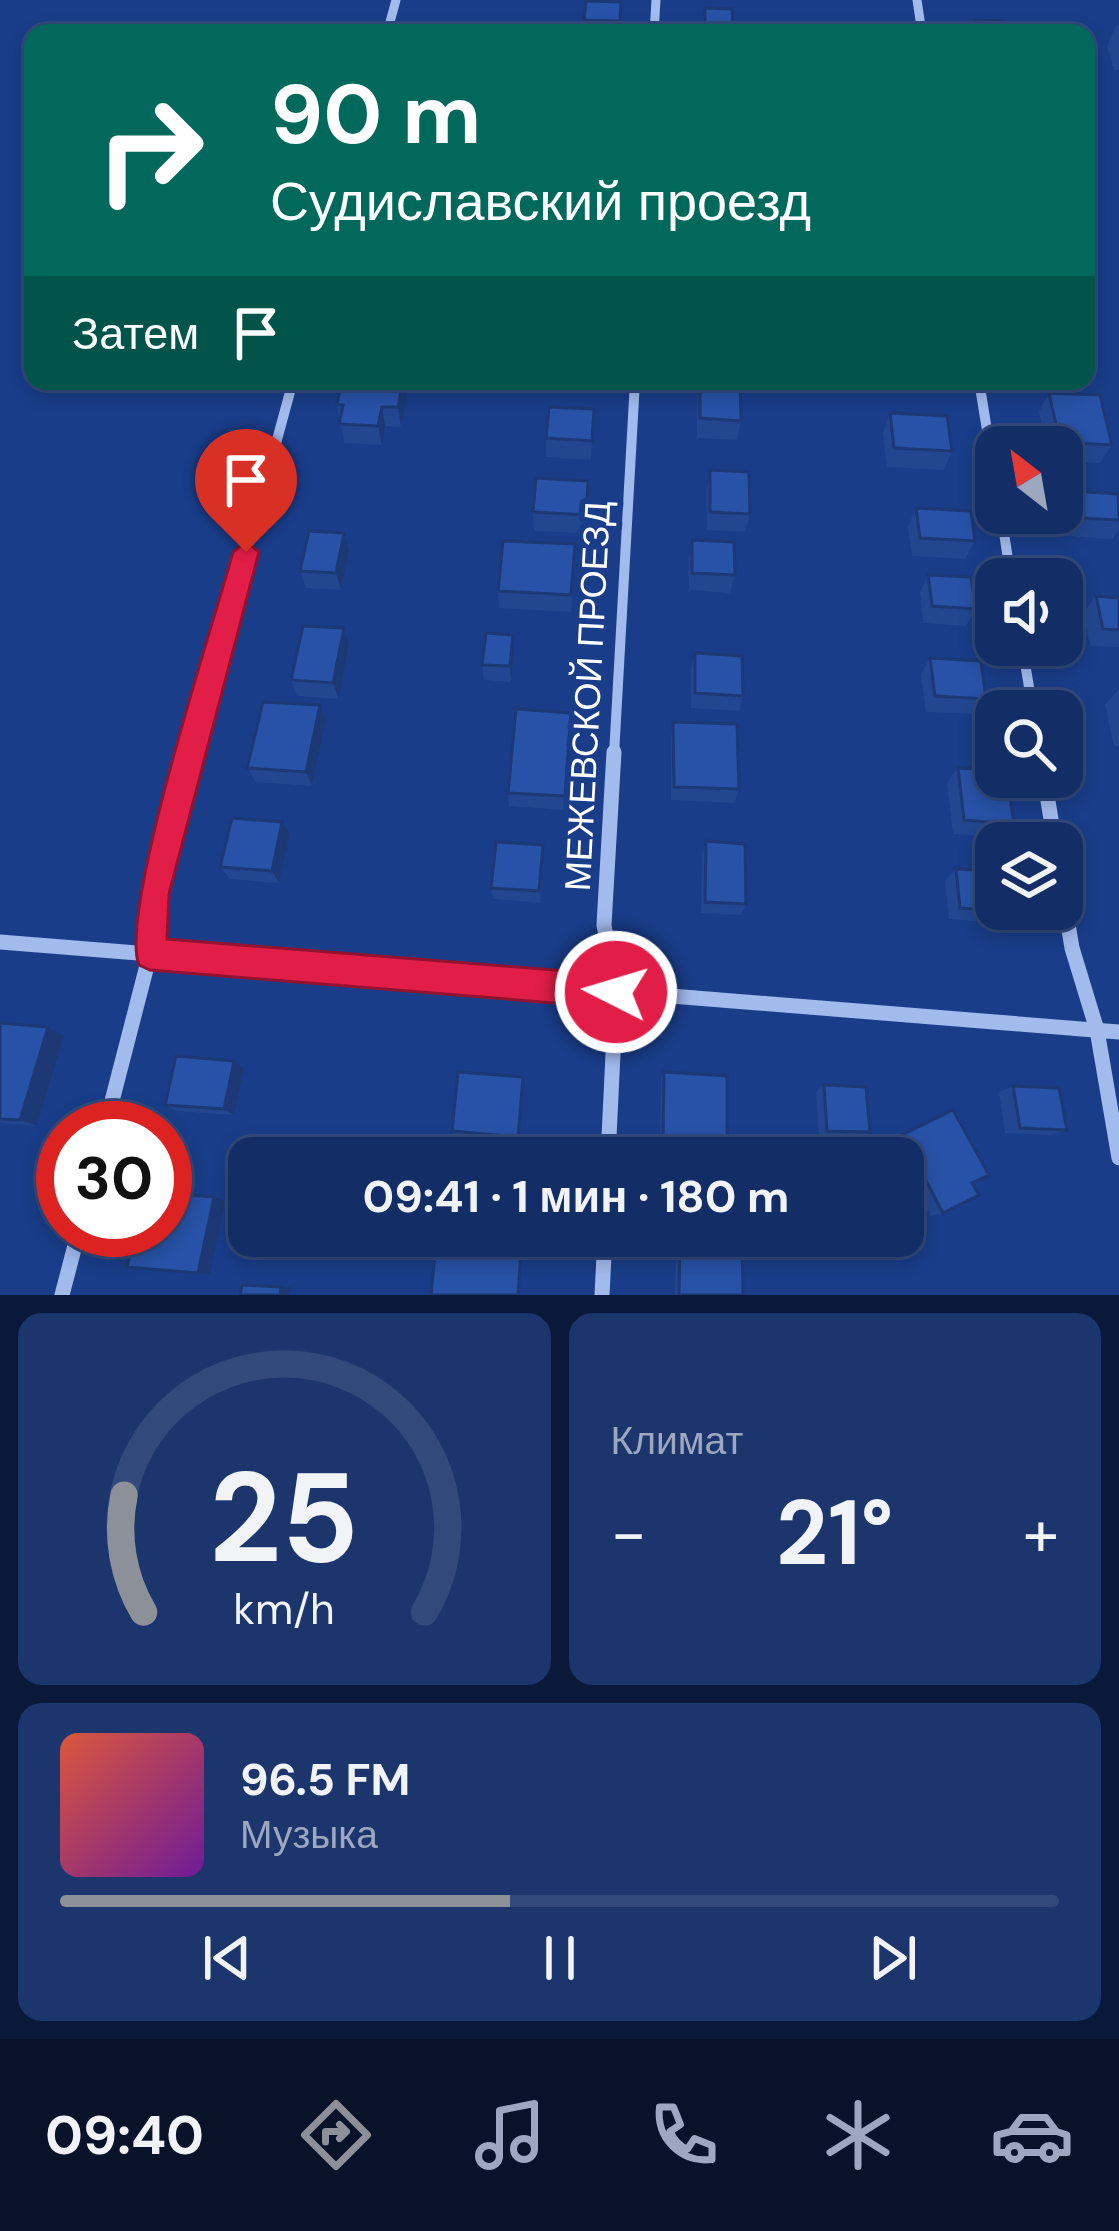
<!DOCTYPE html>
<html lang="ru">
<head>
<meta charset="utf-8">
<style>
  :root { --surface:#132e67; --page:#1c366d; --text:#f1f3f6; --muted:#9da8c0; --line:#324a7b; --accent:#8c9099 }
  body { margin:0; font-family:"DM Sans",sans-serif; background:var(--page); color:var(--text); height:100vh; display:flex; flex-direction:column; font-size:45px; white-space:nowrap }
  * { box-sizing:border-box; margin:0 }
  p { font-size:39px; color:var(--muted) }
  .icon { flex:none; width:66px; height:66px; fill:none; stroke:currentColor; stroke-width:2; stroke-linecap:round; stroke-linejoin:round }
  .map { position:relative; height:1295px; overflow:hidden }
  .side { display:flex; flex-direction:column; gap:18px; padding:18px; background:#0a1939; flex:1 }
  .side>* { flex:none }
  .hud { position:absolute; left:24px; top:24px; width:1071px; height:366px; border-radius:24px; box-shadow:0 6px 18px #0003,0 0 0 3px var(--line); background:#00695c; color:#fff; overflow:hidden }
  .needle { width:78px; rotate:329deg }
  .tools { position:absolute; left:975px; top:426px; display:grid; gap:24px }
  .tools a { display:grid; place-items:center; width:108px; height:108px; border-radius:24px; background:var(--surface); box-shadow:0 6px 18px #0003,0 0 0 3px var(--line); font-size:60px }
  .speed { position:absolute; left:36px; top:1101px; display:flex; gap:24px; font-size:60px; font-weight:700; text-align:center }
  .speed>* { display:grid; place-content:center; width:156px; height:156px; border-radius:50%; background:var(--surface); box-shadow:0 6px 18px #0003,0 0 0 3px var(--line); line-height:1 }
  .speed .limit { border:18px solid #d22; background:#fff; color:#111 }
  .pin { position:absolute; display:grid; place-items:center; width:102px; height:102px; color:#fff; margin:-123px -51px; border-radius:50% 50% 50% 0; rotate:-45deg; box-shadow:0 0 12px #0007 }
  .pin .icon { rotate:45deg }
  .me { position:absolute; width:132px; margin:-66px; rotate:275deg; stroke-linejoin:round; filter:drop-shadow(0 0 9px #0008) }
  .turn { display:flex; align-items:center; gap:42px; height:252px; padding:0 48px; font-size:54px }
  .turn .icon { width:156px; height:156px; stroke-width:2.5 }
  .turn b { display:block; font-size:84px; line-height:102px }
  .then { display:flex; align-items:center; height:114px; padding:0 48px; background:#0003; gap:24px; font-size:45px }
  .big { font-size:90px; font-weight:700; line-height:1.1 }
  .side .widget { flex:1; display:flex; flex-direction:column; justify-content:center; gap:18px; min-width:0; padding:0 42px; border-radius:24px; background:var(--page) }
  .side .dial { align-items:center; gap:0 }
  .dial svg { height:312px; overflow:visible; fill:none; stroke:var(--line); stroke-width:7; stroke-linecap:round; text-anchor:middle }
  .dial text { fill:var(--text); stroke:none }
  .song { display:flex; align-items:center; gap:36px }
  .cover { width:144px; height:144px; border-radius:18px; background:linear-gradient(135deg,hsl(10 70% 55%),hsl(280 70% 35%)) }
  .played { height:12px; border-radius:6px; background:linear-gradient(90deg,var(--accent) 45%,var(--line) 45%) }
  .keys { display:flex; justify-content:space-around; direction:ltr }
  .heat { display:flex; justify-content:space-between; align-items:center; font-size:66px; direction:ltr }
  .side .tiles { flex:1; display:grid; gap:18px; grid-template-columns:1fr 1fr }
  .widget:last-child { grid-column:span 2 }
  .trip { position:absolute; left:228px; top:1137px; width:696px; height:120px; border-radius:24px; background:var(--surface); box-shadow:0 6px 18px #0003,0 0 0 3px var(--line); font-weight:700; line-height:120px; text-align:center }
  .menu { display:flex; height:192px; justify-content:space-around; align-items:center; background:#081229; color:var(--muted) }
  .menu .icon { width:84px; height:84px }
  .menu .selected { color:var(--accent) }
  .menu b { font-size:54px; color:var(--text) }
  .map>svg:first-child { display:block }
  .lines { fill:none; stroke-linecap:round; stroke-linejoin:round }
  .street-far2 { stroke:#a2bbed; stroke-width:9 }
  .street-far1 { stroke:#a2bbed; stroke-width:10 }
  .street { stroke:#a2bbed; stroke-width:15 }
  .wall { fill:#224790 }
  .shaded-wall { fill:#1c3975 }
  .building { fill:#2852a7; stroke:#1c3975; stroke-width:3 }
  .route { fill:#e11d48; stroke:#92132f; stroke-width:3 }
  .labels { text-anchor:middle; stroke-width:12; stroke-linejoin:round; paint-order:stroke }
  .street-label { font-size:36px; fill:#fff; stroke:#193d89 }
</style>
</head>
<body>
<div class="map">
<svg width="1119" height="1295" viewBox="0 0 1119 1295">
  <rect width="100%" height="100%" fill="#193d89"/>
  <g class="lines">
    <!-- street-far2 -->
    <g class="street-far2">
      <path d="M917,0L922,33"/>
      <path d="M387,33L396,0"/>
      <path d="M654,33L656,0"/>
    </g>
    <!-- street-far1 -->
    <g class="street-far1">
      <path d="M979,381L996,485"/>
      <path d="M1001,513L1011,579"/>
      <path d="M1022,645L1033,711"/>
      <path d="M191,755L293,381"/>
      <path d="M614,755L635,381"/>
    </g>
    <!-- street -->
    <g class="street">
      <path d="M1044,777L1055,843"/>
      <path d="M1062,888L1072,948L1097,1030L1119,1158"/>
      <path d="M0,942L1119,1032"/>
      <path d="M105,1128L150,954L153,894L192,752"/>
      <path d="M608,1158L616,991L604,925L614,752"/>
      <path d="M62,1295L79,1230"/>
      <path d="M602,1295L605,1236"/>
    </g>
  </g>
  <!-- wall -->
  <g class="wall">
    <path d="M586,1L621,2L619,33H584Z"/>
    <path d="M705,8L733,26L732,33H702Z"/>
    <path d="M1116,25L1119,26V70H1114L1107,46Z"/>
    <path d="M1086,350L1092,372L1081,392L1044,390L1042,381H1086Z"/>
    <path d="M342,381H404L407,397L401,427L385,426L382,445L344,443L337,404Z"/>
    <path d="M700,381L741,421L737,440L697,438V397Z"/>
    <path d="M894,381H936L935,384Z"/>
    <path d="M1049,393L1112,445L1100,463L1062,462V447H1046L1039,412Z"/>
    <path d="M594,409L591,460L546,457V438Z"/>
    <path d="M890,413L952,451L944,470L887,467L883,433Z"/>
    <path d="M710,470L750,514L745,532L707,530V489Z"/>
    <path d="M588,481L585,533L534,531L533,512Z"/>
    <path d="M1073,491L1118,494L1119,529L1112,539L1067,536L1062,509Z"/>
    <path d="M916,508L975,541L965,559L912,556L908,527Z"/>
    <path d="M692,540L735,575L730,593L689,590V558Z"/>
    <path d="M349,551L341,590L306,588L300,571Z"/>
    <path d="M575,562L571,612L499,608L498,591Z"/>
    <path d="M928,575L976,609L966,626L923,623L920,592Z"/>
    <path d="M1096,596L1119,598V647L1090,646L1083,613Z"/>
    <path d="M344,628L349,644L339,699L297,696L291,680Z"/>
    <path d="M514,651L511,682L484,680L482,665Z"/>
    <path d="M695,653L743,696L739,711L691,708V669Z"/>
    <path d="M930,658L986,699L976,714L926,712L921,674Z"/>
    <path d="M1119,689V746H1114L1105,704Z"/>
    <path d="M320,705L326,720L312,786L256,782L247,768Z"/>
    <path d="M673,722L739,789L735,803L671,800V737Z"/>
    <path d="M571,728L565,810L509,806L508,793Z"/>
    <path d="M958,768L1014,824L1002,837L953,834L947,782Z"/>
    <path d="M290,835L279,883L230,879L220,867Z"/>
    <path d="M706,841L746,904L741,915L701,913L702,854Z"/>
    <path d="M543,858L540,903L493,899L491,888Z"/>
    <path d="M956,869L1027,912L1014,924L949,919L945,881Z"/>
    <path d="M0,1023L48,1027L64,1035L37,1126L0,1123Z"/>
    <path d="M234,1061L244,1068L234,1115L177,1111L165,1105Z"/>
    <path d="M664,1072L727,1158H691V1151L660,1149L661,1079Z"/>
    <path d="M524,1084L519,1142L455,1137L452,1131Z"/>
    <path d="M824,1085L870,1132L861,1137L819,1136L816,1092Z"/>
    <path d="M1013,1086L1067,1130L1051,1135L1005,1133L999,1092Z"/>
    <path d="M953,1110L943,1213L931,1216L903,1163V1158H901L891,1140Z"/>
    <path d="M676,1236H742L743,1295H675Z"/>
  </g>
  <!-- shaded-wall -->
  <g class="shaded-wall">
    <path d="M403,381L407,397L401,427L398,407Z"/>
    <path d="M382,407L385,426L382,445L378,426Z"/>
    <path d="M344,533L349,551L341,590L336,573Z"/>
    <path d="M344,628L349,644L339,699L333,683Z"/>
    <path d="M513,635L514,651L511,682L510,666Z"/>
    <path d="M320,705L326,720L312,786L306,772Z"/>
    <path d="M282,822L290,835L279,883L272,871Z"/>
    <path d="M48,1027L64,1035L37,1126L20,1120Z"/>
    <path d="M234,1061L244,1068L234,1115L224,1109Z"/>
    <path d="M523,1077L524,1084L519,1142L518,1137Z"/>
    <path d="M214,1197L225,1201L210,1274L198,1273Z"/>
    <path d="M281,1287H291L290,1295H280Z"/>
  </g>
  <!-- building -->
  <g class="building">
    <path d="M586,1L621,2L620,21L584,20Z"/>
    <path d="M705,8L732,9L733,26L705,25Z"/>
    <path d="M975,20L1004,21L1007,33H978Z"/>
    <path d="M1086,350H1087L1092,372H1086Z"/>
    <path d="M342,381H403L398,407H382L378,426L339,424L343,405L337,404Z"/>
    <path d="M700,381H740L741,421L700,418Z"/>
    <path d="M1049,393L1100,395L1112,445L1060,442Z"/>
    <path d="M549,407L594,409L592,441L546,438Z"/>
    <path d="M890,413L947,416L952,451L894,448Z"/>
    <path d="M710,470L749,472L750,514L710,512Z"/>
    <path d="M536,478L588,481L586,515L533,512Z"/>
    <path d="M1073,491L1118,494L1119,520L1079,518Z"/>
    <path d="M916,508L971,511L975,541L920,538Z"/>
    <path d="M309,531L344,533L336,573L300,571Z"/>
    <path d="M692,540L734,542L735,575L692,573Z"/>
    <path d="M503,541L575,544L571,595L498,591Z"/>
    <path d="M928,575L971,577L976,609L932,606Z"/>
    <path d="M1096,596L1119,598V630L1103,629Z"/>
    <path d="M303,626L344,628L333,683L291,680Z"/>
    <path d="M486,633L513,635L510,666L482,665Z"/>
    <path d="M695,653L742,656L743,696L695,693Z"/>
    <path d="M930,658L981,661L986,699L935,696Z"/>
    <path d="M263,702L320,705L306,772L247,768Z"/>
    <path d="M516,709L571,713L565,796L508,793Z"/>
    <path d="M673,722L737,724L739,789L674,787Z"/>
    <path d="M958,768L996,770V777H1007L1014,824L964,820Z"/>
    <path d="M232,818L282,822L272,871L220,867Z"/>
    <path d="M706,841L745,844L746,904L705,902Z"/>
    <path d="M496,842L543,845L539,891L491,888Z"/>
    <path d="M956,869L996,871V909H1027V912L960,908Z"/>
    <path d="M0,1023L48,1027L20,1120L0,1119Z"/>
    <path d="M176,1056L234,1061L224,1109L165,1105Z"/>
    <path d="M458,1072L523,1077L518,1137L452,1131Z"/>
    <path d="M664,1072L727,1076V1158H695V1146L663,1144Z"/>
    <path d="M824,1085L866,1087L870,1132L827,1131Z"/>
    <path d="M1013,1086L1059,1088L1067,1130L1020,1128Z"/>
    <path d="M953,1110L989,1175L972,1183L979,1195L943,1213L902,1135Z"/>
    <path d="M165,1193L214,1197L198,1273L127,1267L136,1230H165Z"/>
    <path d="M437,1236H522L518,1295H431Z"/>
    <path d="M680,1236H742L743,1295H679Z"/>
    <path d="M242,1285L281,1287L280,1295H240Z"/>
  </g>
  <!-- route -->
  <path class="route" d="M246,541L259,552L169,894L167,939L616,975L627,980L632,992L627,1003L616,1008L150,970L139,965C118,913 214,622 233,552Z"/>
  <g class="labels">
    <!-- street labels -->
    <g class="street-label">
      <text transform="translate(587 696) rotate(-87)" y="13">МЕЖЕВСКОЙ ПРОЕЗД</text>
    </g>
  </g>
</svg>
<div class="tools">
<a><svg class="needle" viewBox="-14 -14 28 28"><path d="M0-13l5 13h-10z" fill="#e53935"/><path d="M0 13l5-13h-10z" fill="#9da8c0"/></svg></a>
<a><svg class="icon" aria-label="sound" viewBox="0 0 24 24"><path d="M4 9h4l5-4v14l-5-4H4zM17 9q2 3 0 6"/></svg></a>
<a><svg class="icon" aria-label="search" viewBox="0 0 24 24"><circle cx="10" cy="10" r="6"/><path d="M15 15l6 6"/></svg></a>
<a><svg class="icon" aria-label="layers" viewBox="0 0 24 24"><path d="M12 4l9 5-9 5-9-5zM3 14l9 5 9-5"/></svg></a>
</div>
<div class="speed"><div class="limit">30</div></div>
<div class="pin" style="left:246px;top:552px;background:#d93025"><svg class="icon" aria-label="arrive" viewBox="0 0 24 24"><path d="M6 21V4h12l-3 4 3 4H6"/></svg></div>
<svg class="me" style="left:616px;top:992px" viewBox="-20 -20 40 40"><circle r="17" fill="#e11d48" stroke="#fff" stroke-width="3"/><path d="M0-11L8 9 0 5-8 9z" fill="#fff"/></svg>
<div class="trip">09:41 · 1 мин · 180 m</div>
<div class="hud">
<div class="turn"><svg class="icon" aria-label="right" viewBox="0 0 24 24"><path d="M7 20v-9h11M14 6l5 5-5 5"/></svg><div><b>90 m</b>Судиславский проезд</div></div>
<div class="then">Затем<svg class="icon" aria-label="arrive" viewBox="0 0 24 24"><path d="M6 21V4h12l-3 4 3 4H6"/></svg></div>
</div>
</div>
<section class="side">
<div class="tiles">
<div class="widget dial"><svg viewBox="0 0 100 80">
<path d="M14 69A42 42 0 1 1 86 69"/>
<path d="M14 69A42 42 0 0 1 9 39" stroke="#8c9099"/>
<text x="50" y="56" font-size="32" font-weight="700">25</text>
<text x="50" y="72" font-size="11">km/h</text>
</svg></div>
<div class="widget"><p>Климат</p>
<div class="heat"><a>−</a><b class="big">21°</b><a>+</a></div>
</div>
<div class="widget">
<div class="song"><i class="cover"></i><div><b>96.5 FM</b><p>Музыка</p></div></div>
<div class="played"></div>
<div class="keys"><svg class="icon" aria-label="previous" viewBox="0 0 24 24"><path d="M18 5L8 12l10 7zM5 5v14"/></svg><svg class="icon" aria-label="pause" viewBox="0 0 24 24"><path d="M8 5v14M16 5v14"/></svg><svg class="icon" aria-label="next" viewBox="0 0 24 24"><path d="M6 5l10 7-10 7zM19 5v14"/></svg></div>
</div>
</div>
</section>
<nav class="menu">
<b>09:40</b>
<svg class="icon selected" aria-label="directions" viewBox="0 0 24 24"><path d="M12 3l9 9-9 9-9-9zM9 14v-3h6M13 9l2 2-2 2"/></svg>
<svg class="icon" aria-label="music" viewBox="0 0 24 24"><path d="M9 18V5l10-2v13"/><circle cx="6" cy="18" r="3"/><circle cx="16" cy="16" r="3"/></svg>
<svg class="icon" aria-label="phone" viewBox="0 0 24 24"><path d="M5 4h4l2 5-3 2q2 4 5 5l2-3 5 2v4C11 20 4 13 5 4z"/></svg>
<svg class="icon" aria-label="climate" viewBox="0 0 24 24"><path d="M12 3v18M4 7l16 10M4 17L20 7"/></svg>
<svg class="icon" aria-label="car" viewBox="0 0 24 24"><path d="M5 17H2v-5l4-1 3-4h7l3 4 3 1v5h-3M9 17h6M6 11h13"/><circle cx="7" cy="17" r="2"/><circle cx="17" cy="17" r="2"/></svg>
</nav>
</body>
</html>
